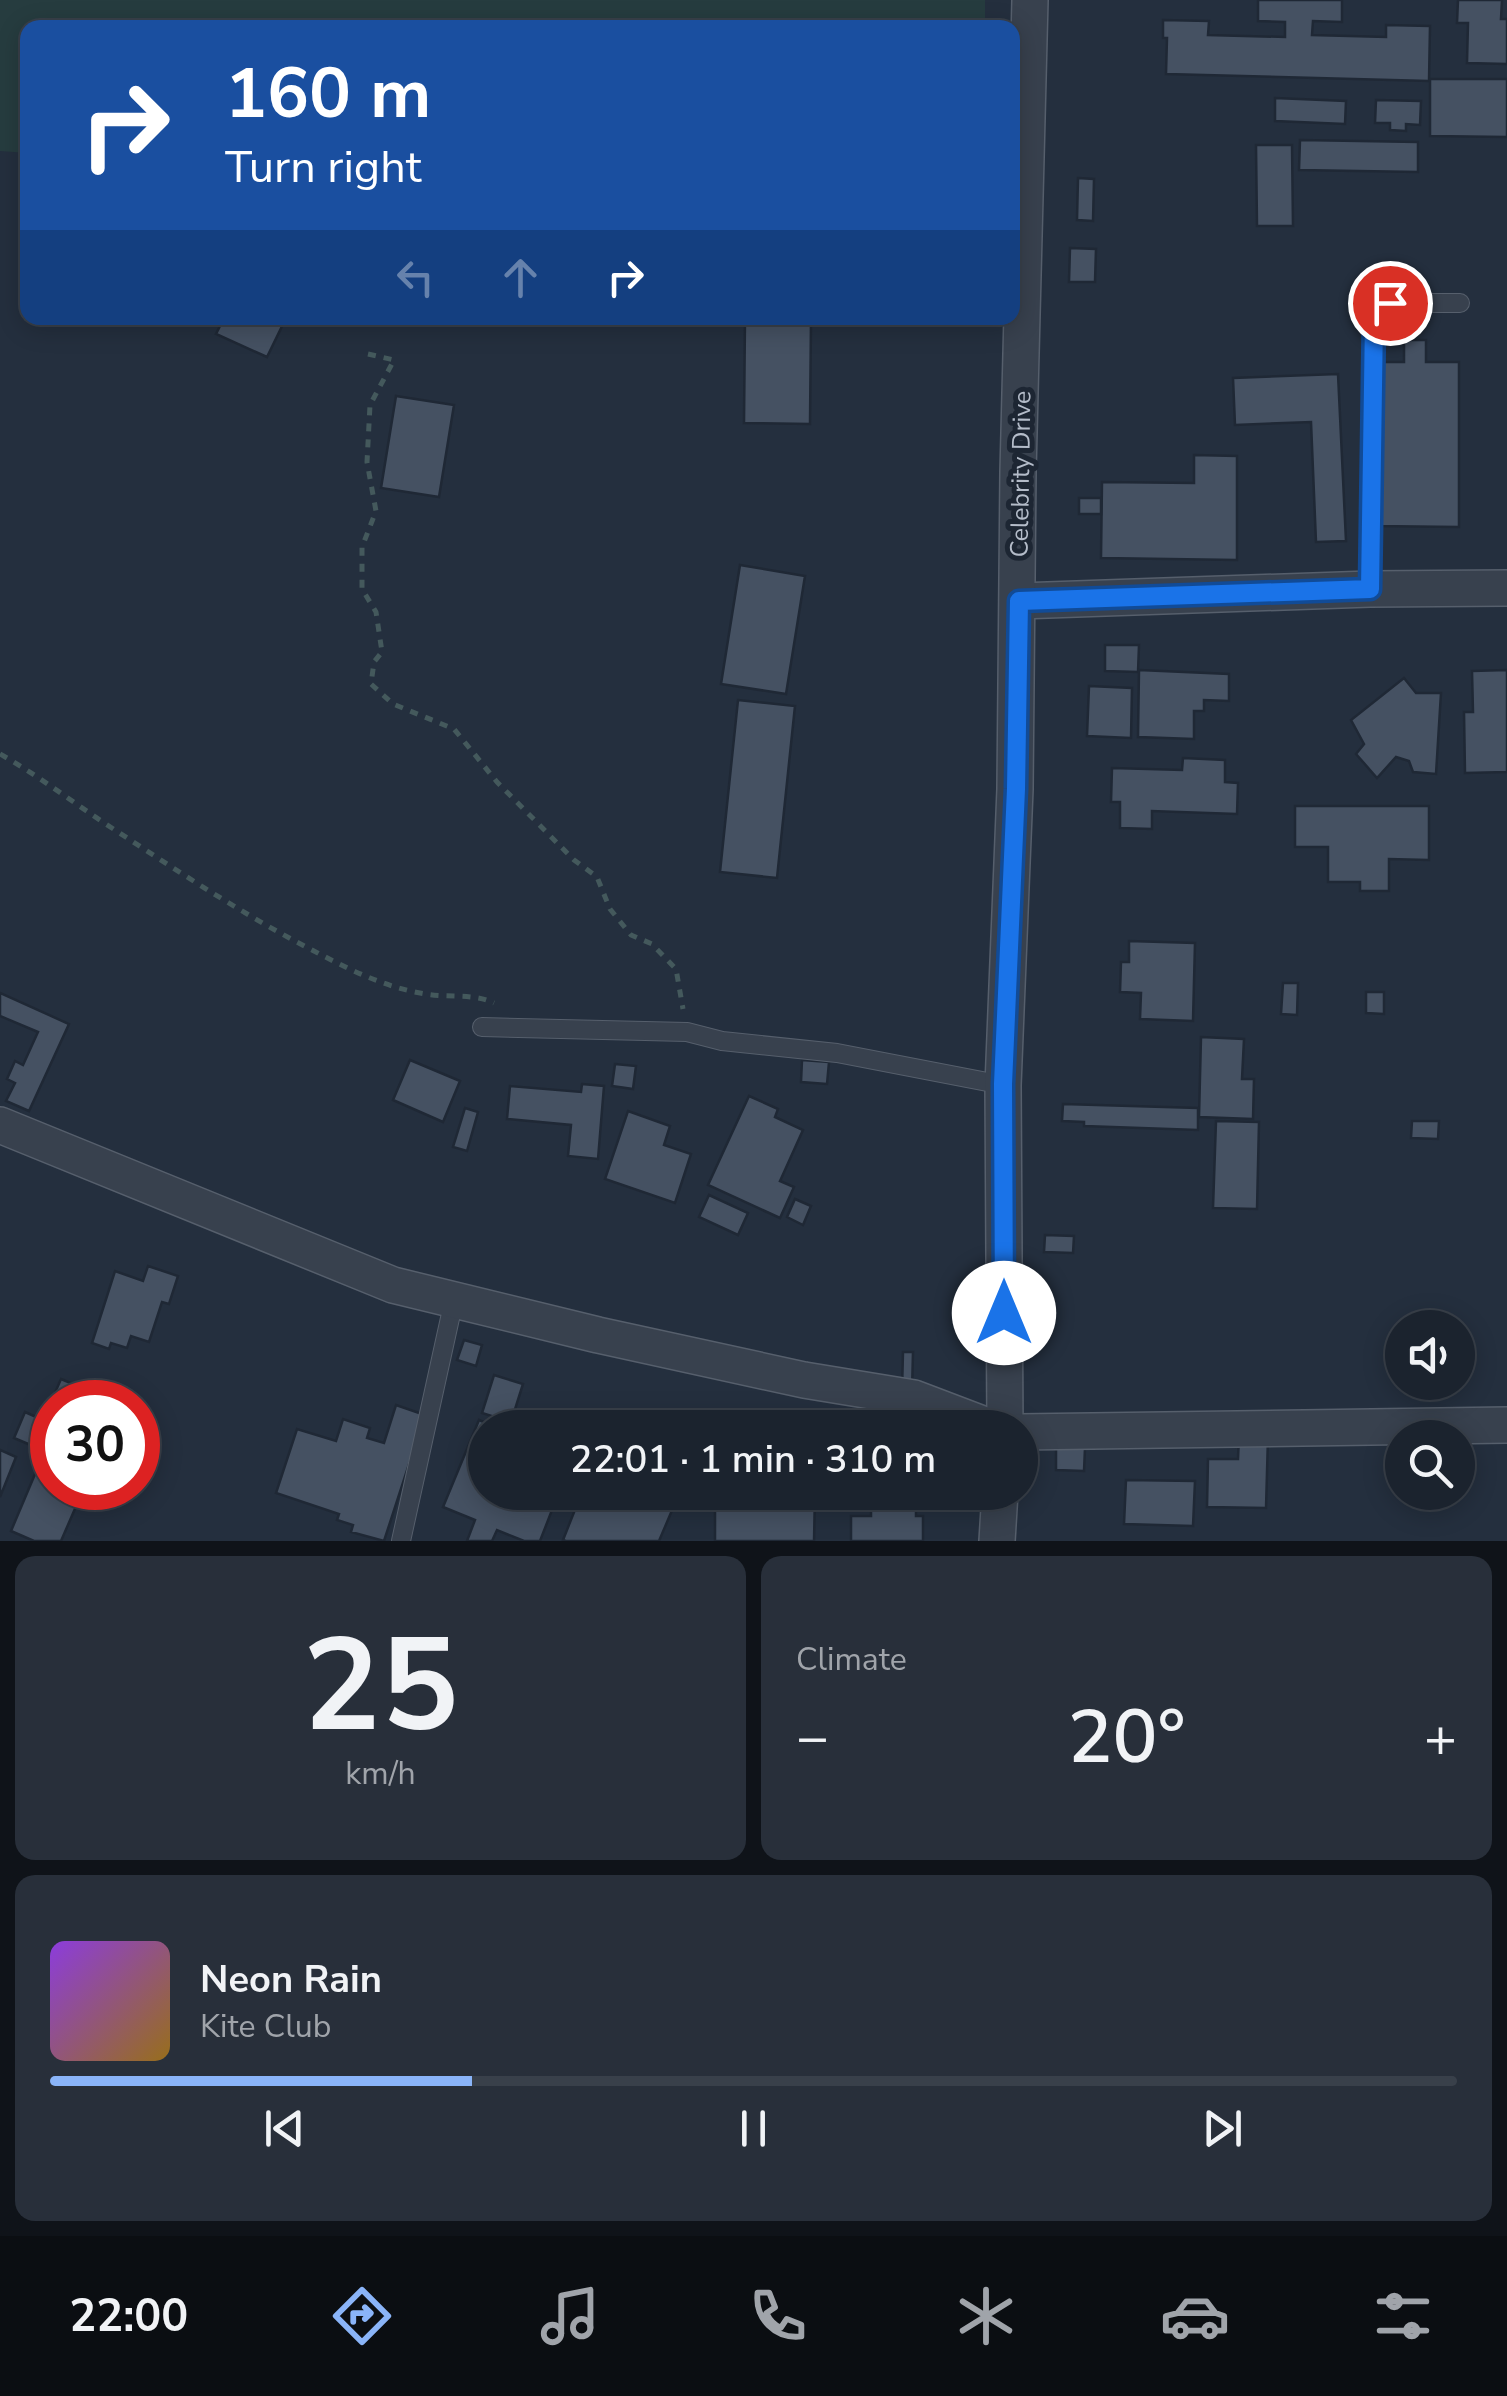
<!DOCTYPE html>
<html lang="en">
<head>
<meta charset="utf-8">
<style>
  :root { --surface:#1b232e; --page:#282f3a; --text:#f1f3f6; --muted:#a0a4aa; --line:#39404a; --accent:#8ab4f8 }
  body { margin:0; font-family:"Nunito Sans",sans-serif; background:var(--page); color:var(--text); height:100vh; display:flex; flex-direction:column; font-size:38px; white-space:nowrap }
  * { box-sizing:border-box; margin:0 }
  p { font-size:32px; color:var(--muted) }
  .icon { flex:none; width:55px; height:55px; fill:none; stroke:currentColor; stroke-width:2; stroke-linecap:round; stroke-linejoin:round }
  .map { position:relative; height:1541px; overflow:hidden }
  .drawer { display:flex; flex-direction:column; gap:15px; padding:15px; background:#0f1319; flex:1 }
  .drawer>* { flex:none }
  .banner { position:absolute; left:20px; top:20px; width:1000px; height:305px; border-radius:20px; box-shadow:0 5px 25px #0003,0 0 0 2px var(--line); background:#1a4fa0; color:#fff; overflow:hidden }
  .tools { position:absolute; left:1385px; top:1310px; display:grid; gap:20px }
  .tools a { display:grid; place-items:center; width:90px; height:90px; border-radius:50%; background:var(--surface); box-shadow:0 5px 25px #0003,0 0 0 2px var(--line); font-size:50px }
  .speed { position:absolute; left:30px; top:1380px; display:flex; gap:20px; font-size:50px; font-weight:700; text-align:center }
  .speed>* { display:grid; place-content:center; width:130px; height:130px; border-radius:50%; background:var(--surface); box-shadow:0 5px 25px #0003,0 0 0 2px var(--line); line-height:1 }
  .speed .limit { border:15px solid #d22; background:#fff; color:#111 }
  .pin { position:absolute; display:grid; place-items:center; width:85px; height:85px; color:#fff; margin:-42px; border:5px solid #fff; border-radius:50%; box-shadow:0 2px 10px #0007 }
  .me { position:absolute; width:110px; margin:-55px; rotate:0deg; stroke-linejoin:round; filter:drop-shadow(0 0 8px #0008) }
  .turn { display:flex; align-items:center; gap:35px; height:210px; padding:0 40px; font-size:45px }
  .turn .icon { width:130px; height:130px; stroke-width:2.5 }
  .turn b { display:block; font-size:70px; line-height:85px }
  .lanes { display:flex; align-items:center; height:95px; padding:0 40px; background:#0003; justify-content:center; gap:50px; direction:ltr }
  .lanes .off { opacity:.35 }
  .big { font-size:75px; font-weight:600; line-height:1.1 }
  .drawer .tile { flex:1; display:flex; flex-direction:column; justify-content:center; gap:15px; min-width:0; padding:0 35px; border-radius:20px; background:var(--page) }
  .drawer .dial { align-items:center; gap:0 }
  .dial b { font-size:130px; line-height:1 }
  .song { display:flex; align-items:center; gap:30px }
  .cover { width:120px; height:120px; border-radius:15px; background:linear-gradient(135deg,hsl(270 70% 55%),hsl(40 70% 35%)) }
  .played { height:10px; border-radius:5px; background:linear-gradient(90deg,var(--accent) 30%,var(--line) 30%) }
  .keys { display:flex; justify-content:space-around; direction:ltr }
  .heat { display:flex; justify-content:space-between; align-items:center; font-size:55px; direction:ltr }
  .drawer .tiles { flex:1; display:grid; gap:15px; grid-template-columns:1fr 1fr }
  .tile:last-child { grid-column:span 2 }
  .trip { position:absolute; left:468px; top:1410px; width:570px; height:100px; border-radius:50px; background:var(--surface); box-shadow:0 5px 25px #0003,0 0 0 2px var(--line); font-weight:600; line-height:100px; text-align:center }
  .menu { display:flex; height:160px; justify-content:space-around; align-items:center; background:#0b0e12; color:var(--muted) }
  .menu .icon { width:70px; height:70px }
  .menu .selected { color:var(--accent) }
  .menu b { font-size:45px; color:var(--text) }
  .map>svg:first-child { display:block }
  .green { fill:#263c3f }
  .building { fill:#455162; stroke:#1f2835; stroke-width:2.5 }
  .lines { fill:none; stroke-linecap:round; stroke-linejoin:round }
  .service-casing { stroke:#565f6c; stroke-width:20 }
  .minor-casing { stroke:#565f6c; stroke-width:38 }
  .path { stroke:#44595c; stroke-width:5; stroke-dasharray:8 8; stroke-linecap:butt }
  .service { stroke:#38414e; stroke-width:18 }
  .minor { stroke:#38414e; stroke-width:35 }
  .route-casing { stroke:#114b97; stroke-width:25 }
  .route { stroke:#1a73e8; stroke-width:18 }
  .labels { text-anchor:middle; stroke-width:10; stroke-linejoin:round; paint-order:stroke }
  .street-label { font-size:25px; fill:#b4bcc9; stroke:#1d2633 }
</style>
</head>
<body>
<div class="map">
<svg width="1507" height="1541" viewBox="0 0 1507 1541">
  <rect width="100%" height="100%" fill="#242f3e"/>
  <!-- green -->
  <path class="green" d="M0,0H985V28H28L27,153L0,151Z"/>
  <!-- building -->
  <g class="building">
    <path d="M1258,0H1342V22L1313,21L1312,35L1386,37V25L1430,26L1429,81L1166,74L1167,38H1163V20L1209,21L1208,35L1285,37V22L1258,21Z"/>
    <path d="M1458,0H1502L1501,19H1507V64L1467,63L1468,23H1457Z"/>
    <path d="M1430,79H1507V137L1430,136Z"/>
    <path d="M1275,98L1346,101L1345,124L1275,121Z"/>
    <path d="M1376,100L1421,101L1420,125L1406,124V131L1390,130V123H1375Z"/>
    <path d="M1300,140L1418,142V172L1299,170Z"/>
    <path d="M1256,145H1292L1293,226H1257Z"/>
    <path d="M1078,178L1094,179L1093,221L1077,220Z"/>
    <path d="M1070,248L1096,249L1095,282H1069Z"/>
    <path d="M224,318H286L267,357L216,334Z"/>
    <path d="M745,318H811L810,424L744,423Z"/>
    <path d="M1404,340H1426V362H1459V527L1374,526L1375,362H1404Z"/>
    <path d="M1338,374L1346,541L1316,542L1311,422L1235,425L1233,378Z"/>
    <path d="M396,396L454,405L439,497L381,488Z"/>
    <path d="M1194,455L1237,456V560L1101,558L1102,482L1194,483Z"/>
    <rect x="1079" y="498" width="22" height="16"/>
    <path d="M740,565L805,576L786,694L721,684Z"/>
    <path d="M1105,645H1139L1138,672L1105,671Z"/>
    <path d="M1139,670L1229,674V701L1204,700V711H1194V739L1138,737Z"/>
    <path d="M1507,670V772L1465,773L1464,712H1473L1472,671Z"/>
    <path d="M1404,678L1416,693H1441L1436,774L1413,772L1409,761L1396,757L1377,778L1356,754L1364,744L1351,720Z"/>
    <path d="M1089,686L1132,688L1131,738L1087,736Z"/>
    <path d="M738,700L795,706L777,878L720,872Z"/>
    <path d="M1183,758L1225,760V782L1238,783L1237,814L1152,811V829L1120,828V802H1111L1112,768L1182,770Z"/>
    <path d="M1295,806H1429V860L1389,859V891H1360V882H1328V847H1295Z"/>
    <path d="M1129,941L1195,943L1193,1021L1140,1019L1141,993L1120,992L1121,962H1129Z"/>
    <path d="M1283,983H1298L1297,1015L1281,1014Z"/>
    <path d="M1366,992H1384V1014L1366,1013Z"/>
    <path d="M0,993L69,1024L29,1111L6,1101L15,1083L7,1079L15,1061L23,1065L38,1032L0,1016Z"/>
    <path d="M1201,1037L1244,1039L1242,1079H1254L1253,1119L1199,1117Z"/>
    <path d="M410,1060L460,1081L443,1122L393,1100Z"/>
    <path d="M802,1060L829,1062L827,1084L801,1082Z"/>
    <path d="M615,1064L636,1066L633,1089L612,1086Z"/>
    <path d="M582,1084L604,1086L598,1159L568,1156L571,1125L507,1119L510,1086L581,1092Z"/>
    <path d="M749,1096L778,1109L775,1117L803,1130L780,1181L794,1187L780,1218L708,1185Z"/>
    <path d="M1063,1104L1198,1108V1130L1084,1126V1122L1062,1121Z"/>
    <path d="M465,1108L478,1112L467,1151L453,1147Z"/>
    <path d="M628,1111L670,1126L664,1145L691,1154L675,1203L605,1179Z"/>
    <path d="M1216,1121L1259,1122L1257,1209L1213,1208Z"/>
    <path d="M1412,1121H1439L1438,1139L1411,1138Z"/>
    <path d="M709,1195L748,1213L738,1235L699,1217Z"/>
    <path d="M795,1199L811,1206L803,1225L787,1217Z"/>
    <path d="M1045,1235L1074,1236L1073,1253L1044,1252Z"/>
    <path d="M148,1266L178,1276L169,1304L162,1302L149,1342L131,1336L127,1348L111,1343L109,1349L92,1343L115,1271L143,1281Z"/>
    <path d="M464,1340L482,1345L476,1366L457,1360Z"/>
    <path d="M903,1352H913L912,1391L902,1390Z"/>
    <path d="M494,1375L523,1384L511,1422L482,1413Z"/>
    <path d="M61,1379L102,1396L99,1402H52V1454L14,1438L25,1412L43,1420Z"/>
    <path d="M396,1405L425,1415L384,1541L351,1532L353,1525L337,1520L339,1514L276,1493L297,1429L336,1441L343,1419L370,1428L367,1438L384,1443Z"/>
    <path d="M479,1420L498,1428H485V1492H559L540,1541H524L497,1530L492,1541H467L475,1520L443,1507Z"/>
    <path d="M1239,1436L1268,1437L1266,1508L1207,1507L1208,1459H1238Z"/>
    <path d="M1056,1447L1085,1448L1084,1471L1056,1470Z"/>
    <path d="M0,1450L16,1457L0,1497Z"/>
    <path d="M38,1467L52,1473V1488H84L61,1541H34L11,1531Z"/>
    <path d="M1126,1480L1195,1481L1193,1526L1124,1524Z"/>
    <path d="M582,1492H675L669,1506L673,1508L659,1541H566L563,1540Z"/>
    <path d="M734,1492L815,1494L814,1541H715V1504H734Z"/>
    <path d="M871,1492H916V1516H923V1541H851V1516H871Z"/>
  </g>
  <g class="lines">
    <!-- service casing -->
    <g class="service-casing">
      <g id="service">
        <path d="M1370,589L1374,319L1390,303H1460"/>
        <path d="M482,1027L687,1032L722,1041L837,1053L1003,1085"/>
        <path d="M401,1541L454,1300"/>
      </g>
    </g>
    <!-- minor casing -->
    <g class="minor-casing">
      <g id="minor">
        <path d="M1019,601L1370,589L1507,588"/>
        <path d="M0,1125L393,1285L598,1335L804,1380L914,1398L993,1428"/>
        <path d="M1005,1428L1003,1085L1015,789L1018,472L1030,0"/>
        <path d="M1020,1432L1507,1425"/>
        <path d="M997,1541L1000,1492"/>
      </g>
    </g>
    <!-- path -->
    <g class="path">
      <path d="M368,354L394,360L370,405L367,462L376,511L362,547V589L376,612L382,652L374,662L371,684L393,704L454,729L497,782L574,860L597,877L610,909L631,935L652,944L676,969L683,1009"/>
      <path d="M0,754C41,777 76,805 115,830C179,872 244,915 312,950C348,969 386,988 426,994C449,998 473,993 494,1003"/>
    </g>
    <!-- service -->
    <use href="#service" class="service"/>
    <!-- minor -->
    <use href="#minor" class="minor"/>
  </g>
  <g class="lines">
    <!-- route casing -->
    <g class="route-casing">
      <path id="route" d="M1004,1313L1003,1084L1016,789L1019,601L1370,589L1374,319L1390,303"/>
    </g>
    <!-- route -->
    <use href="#route" class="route"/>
  </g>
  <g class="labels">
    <!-- street labels -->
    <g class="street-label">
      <text transform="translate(1020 474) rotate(-89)" y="9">Celebrity Drive</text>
    </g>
  </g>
</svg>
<div class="tools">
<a><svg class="icon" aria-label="sound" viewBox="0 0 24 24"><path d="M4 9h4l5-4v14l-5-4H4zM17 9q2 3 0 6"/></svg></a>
<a><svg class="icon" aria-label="search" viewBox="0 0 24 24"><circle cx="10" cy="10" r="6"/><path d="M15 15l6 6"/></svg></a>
</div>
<div class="speed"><div class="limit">30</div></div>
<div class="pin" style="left:1390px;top:303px;background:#d93025"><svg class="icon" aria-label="arrive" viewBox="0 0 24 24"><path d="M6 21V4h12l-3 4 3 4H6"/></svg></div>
<svg class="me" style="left:1004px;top:1313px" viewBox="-20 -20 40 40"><circle r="19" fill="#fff"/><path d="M0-13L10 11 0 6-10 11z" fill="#1a73e8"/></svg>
<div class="trip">22:01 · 1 min · 310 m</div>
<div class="banner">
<div class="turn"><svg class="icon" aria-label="right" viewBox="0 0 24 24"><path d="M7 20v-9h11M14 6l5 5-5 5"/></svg><div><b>160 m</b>Turn right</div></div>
<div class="lanes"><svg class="icon off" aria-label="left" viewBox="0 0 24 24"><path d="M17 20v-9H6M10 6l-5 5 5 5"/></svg><svg class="icon off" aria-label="ahead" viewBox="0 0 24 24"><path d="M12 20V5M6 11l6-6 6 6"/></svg><svg class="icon" aria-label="right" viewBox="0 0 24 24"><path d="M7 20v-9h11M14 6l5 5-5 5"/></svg></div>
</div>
</div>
<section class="drawer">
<div class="tiles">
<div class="tile dial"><b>25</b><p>km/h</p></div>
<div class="tile"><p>Climate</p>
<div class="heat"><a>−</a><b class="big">20°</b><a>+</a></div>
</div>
<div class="tile">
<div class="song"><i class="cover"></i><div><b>Neon Rain</b><p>Kite Club</p></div></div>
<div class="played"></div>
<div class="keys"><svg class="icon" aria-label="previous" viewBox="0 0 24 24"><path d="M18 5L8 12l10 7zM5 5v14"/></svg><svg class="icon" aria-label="pause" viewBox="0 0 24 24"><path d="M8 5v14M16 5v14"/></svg><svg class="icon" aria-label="next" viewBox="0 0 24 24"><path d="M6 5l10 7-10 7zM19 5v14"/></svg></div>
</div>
</div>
</section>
<nav class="menu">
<b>22:00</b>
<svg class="icon selected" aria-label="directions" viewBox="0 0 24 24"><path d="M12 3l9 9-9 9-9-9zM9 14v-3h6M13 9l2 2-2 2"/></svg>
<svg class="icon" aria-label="music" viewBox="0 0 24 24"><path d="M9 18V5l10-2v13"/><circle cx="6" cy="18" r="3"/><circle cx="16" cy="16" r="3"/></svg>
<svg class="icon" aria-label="phone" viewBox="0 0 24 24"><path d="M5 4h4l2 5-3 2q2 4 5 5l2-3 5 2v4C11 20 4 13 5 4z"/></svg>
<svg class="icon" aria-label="climate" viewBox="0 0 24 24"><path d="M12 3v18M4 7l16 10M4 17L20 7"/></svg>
<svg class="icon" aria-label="car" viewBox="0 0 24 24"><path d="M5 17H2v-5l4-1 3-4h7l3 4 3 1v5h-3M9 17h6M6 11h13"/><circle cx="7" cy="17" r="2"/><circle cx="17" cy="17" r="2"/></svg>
<svg class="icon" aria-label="filters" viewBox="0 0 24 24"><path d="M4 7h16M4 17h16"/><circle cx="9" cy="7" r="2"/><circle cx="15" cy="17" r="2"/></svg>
</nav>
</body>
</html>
